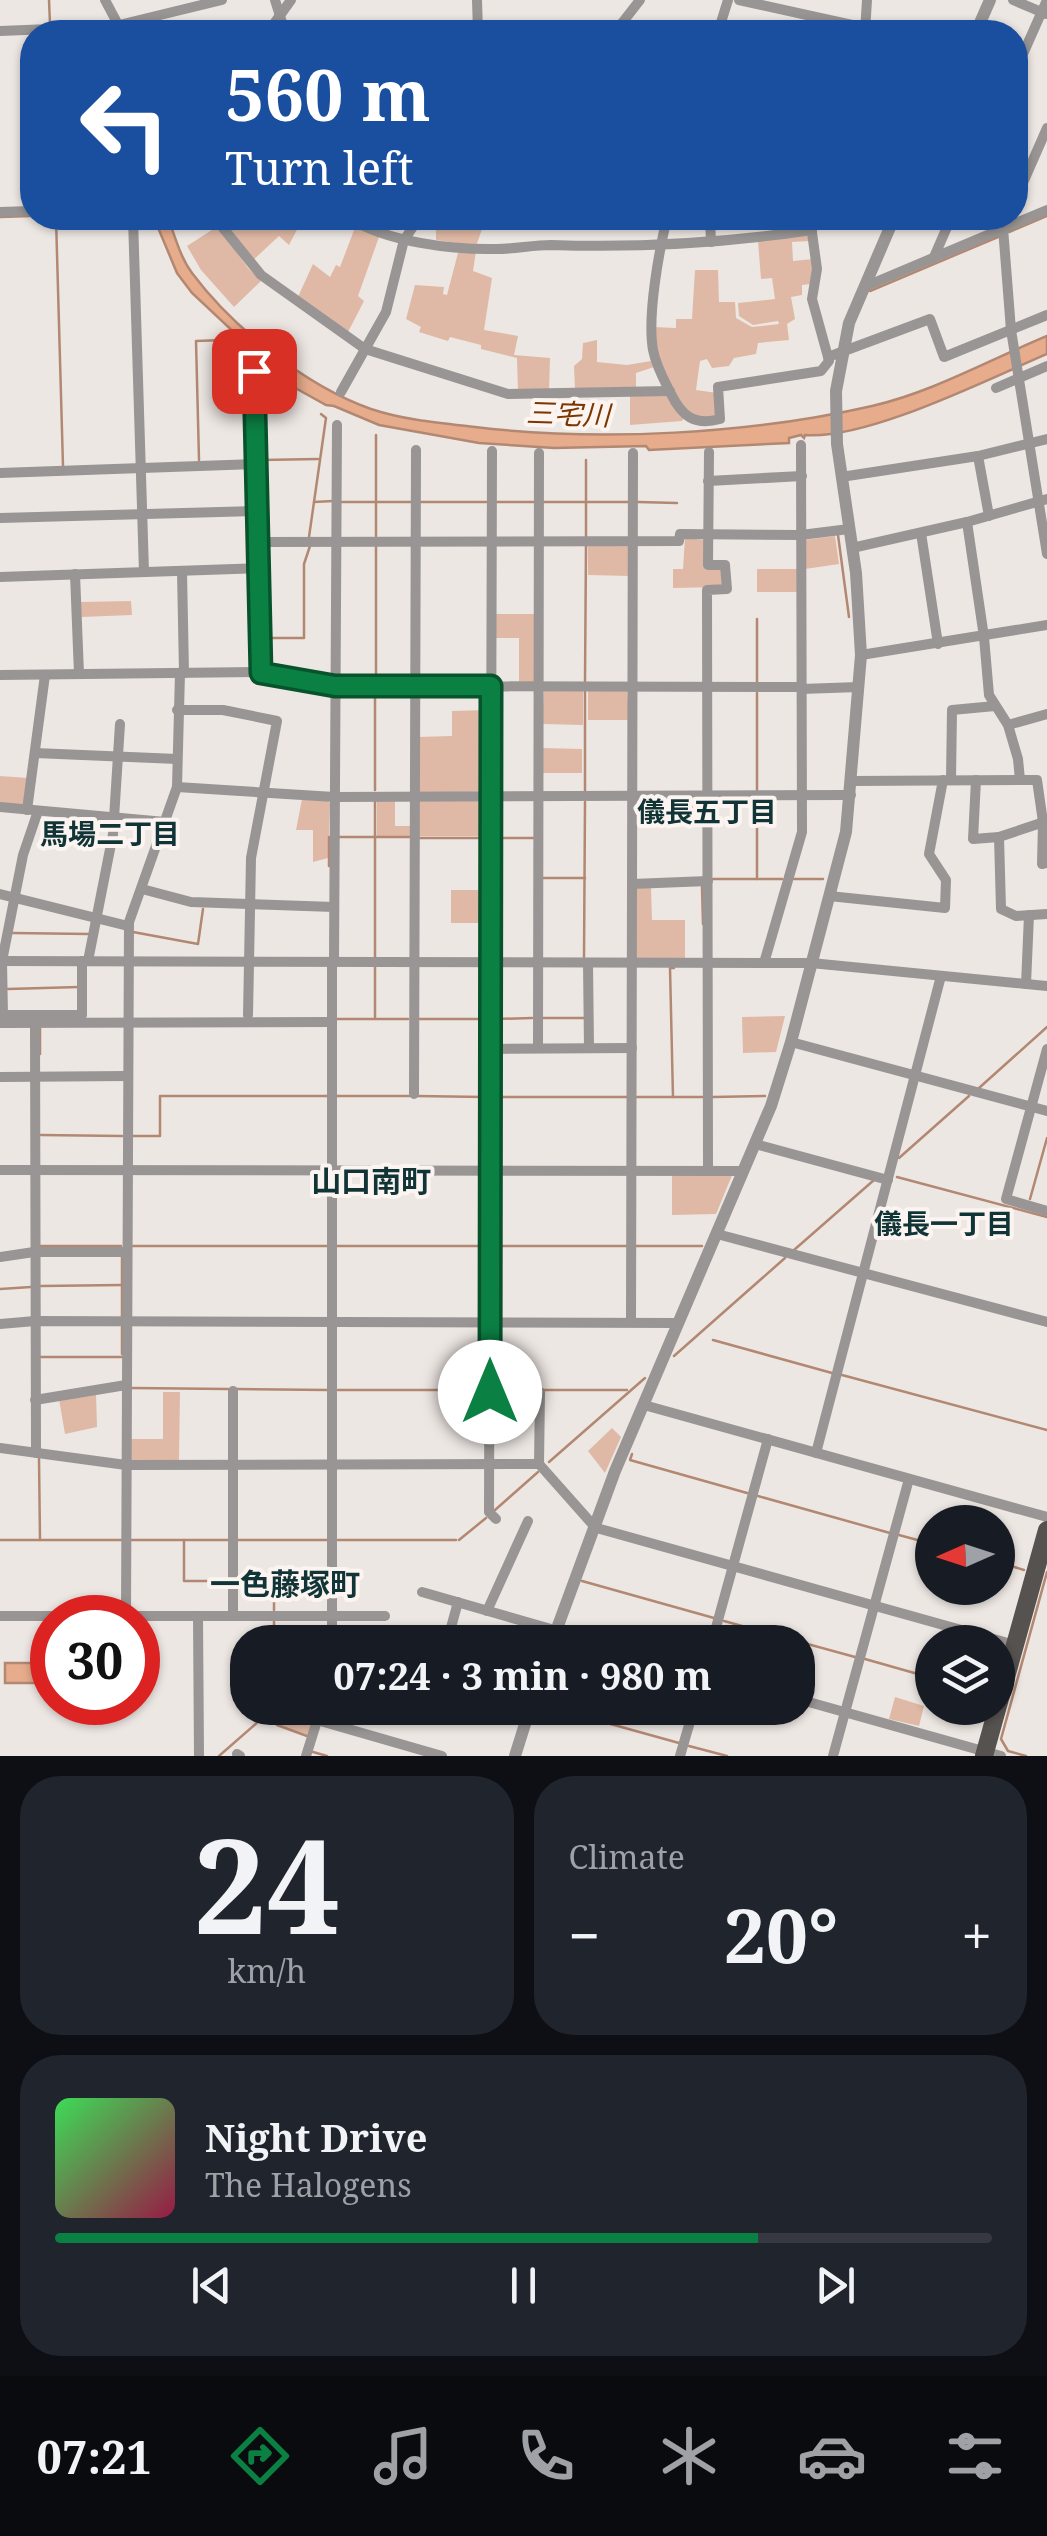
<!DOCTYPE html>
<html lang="en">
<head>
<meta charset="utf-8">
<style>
  :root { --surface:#171b24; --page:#20242c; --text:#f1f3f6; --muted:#9ea1a6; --line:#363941; --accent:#0b8043 }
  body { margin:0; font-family:"Noto Serif","Noto Sans JP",serif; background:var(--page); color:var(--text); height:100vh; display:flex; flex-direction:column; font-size:38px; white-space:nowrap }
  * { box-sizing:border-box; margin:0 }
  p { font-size:32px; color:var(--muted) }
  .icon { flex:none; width:55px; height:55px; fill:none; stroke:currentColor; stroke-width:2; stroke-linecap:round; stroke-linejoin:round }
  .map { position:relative; height:1756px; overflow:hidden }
  .side { display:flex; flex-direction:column; gap:20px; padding:20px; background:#0d0f14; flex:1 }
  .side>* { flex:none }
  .hud { position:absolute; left:20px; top:20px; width:1008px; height:210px; border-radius:40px; box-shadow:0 2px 8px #0004; background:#1a4fa0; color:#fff; overflow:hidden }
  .needle { width:65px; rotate:267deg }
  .tools { position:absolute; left:915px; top:1505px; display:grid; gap:20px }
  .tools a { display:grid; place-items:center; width:100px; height:100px; border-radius:50%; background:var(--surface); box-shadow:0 2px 8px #0004; font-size:50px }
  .speed { position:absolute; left:30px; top:1595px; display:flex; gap:20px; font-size:50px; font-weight:700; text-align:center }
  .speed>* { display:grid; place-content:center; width:130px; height:130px; border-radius:50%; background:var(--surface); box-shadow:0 2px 8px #0004; line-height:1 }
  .speed .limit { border:15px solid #d22; background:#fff; color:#111 }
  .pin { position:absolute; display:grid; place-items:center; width:85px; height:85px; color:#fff; margin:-42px; border-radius:20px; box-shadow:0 5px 15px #0006 }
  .me { position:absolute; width:110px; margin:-55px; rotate:0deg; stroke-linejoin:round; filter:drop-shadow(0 0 8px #0008) }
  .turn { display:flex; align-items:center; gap:35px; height:210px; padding:0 40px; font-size:45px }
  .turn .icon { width:130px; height:130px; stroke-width:2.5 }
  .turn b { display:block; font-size:70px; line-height:85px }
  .big { font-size:75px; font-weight:700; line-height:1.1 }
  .side .tile { flex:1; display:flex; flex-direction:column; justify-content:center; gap:15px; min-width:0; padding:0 35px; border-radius:40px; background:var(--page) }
  .side .dial { align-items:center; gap:0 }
  .dial b { font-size:130px; line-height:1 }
  .song { display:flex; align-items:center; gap:30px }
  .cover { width:120px; height:120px; border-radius:15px; background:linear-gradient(135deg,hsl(130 70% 55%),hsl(340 70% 35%)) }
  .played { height:10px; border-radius:5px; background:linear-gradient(90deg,var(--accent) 75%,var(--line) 75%) }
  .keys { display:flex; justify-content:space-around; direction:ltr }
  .heat { display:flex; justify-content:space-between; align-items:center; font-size:55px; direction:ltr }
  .side .tiles { flex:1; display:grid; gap:20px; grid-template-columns:1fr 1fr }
  .tile:last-child { grid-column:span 2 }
  .trip { position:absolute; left:230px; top:1625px; width:585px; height:100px; border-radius:40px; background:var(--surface); box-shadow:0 2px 8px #0004; font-weight:700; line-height:100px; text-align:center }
  .tabs { display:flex; height:160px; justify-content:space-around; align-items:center; background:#090b0e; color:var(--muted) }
  .tabs .icon { width:70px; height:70px }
  .tabs .selected { color:var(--accent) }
  .tabs b { font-size:45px; color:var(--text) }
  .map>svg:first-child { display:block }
  .green { fill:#dfb9a5 }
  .water { fill:#e7ac8c; stroke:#b28872; stroke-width:2.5 }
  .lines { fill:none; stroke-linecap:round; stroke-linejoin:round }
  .stream { stroke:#b28872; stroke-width:2.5 }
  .minor { stroke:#989594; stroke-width:10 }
  .tertiary { stroke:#989594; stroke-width:12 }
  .primary { stroke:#565250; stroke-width:18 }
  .route-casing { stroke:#07532c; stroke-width:25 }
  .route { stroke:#0b8043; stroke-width:18 }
  .labels { text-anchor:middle; stroke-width:8; stroke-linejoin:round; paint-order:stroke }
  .water-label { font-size:28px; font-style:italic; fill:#7c3700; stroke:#fbf4f1 }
  .neighbourhood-label { font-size:28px; font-weight:bold; fill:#113436; stroke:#fbf4f1 }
  .quarter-label { font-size:30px; font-weight:bold; fill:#113436; stroke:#fbf4f1 }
</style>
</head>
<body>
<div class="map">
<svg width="1047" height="1756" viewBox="0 0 1047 1756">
  <rect width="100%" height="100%" fill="#ede7e3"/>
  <!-- green -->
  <g class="green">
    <path d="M217,218H303L289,245L279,236L250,263Z"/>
    <path d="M422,218H486L476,246L436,240V225Z"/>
    <path d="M356,225L379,237L358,296L364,301L347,334L297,299L313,264L330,277L336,265L340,267Z"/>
    <path d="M218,226L248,268L261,281L234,307L201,270L187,246Z"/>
    <path d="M807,234L810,241L792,242L793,261L813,259L814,270L810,284L802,285V295L791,297L795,319L787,324L789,340L758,343L756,354L734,358L729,366L712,368L707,359L700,361L696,390L717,393L716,419L687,417L658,361L654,327L676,328V319H692L695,270H718L719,302H735L736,318L752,327L779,324L778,321L753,325L739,316L738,303L775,299L772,278L761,279L758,241Z"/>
    <path d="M459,249L476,251L473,271L492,278L484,330L518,336L514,355L550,358L549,391L518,392L517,358L481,349V345L450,337L448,341L419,332L421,327L406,319L415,285L444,287L443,294L447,295Z"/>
    <path d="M597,340V362L627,365L651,361L654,367L636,373V390H575L574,366L582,359L583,343Z"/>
    <path d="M667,394L684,418L682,421L630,425V395Z"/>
    <path d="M835,536L839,564L805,569V540Z"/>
    <path d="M685,538L704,540L705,568L723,570L722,587L673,588V569H683Z"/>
    <path d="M588,544H627L630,547V576L588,575Z"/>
    <rect x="757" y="569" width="40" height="23"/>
    <path d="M131,601L132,615L81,617L80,602Z"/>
    <path d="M494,614H537L534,683L519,682V638H494Z"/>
    <path d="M544,690H583V725L542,724Z"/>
    <path d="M588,690H627L629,720H588Z"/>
    <path d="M487,710V791L420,794L418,791L417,737L452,736V711Z"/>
    <path d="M542,748L582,749V773H541Z"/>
    <path d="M0,776L28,778L24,804H0Z"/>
    <path d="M302,799L326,800L330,803L328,858L313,862V830H296Z"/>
    <path d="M377,801H395V826H412V836H377Z"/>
    <path d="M420,801H484L487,803V836H417Z"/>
    <path d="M700,801L703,804V821H674L673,813H658V802Z"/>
    <path d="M651,887L652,920H685V960H636L634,889Z"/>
    <rect x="451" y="890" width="35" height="33"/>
    <path d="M785,1016L776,1052L743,1053L742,1017Z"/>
    <path d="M733,1173L716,1214L672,1215V1174Z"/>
    <path d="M163,1392H180L179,1461H131L128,1439H163Z"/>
    <path d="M96,1393L97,1427L65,1434L59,1399Z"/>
    <path d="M612,1428L621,1437L605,1473L588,1451Z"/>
    <path d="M895,1697L924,1706L919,1726L889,1719Z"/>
    <path d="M295,1708H318L309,1735L278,1726Z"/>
  </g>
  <!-- water -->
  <g class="water">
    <path d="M154,218H168C175,236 180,257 192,273C233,328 306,386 371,409C404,420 439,423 475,427C600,442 750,434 872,406C933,392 989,360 1047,336V354C986,380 867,440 805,435L804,438L801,435L789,438V443L649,450L646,446L554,448L479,443L379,425L334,406L326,405L290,385L192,293L177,273Z"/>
    <rect x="5" y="1663" width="32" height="20"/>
  </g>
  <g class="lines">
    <!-- stream -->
    <g class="stream">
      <path d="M49,0L50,24"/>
      <path d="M0,217L32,216"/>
      <path d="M56,218L63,466"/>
      <path d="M1009,232L1047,216"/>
      <path d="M870,291L998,237"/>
      <path d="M321,414L326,418L314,502L333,501"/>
      <path d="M199,460L196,341L224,340"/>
      <path d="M261,460L318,459"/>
      <path d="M340,502H412"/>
      <path d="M419,502H486"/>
      <path d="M497,502H534"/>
      <path d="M542,502H629"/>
      <path d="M638,502L677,503"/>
      <path d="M838,535L849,617"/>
      <path d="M376,536V435"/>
      <path d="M309,537L314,502"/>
      <path d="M586,537V460"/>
      <path d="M266,638H304V564L310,546"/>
      <path d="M376,681V547"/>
      <path d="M585,681L586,544"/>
      <path d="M757,682V619"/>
      <path d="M375,790V689"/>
      <path d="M757,790V693"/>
      <path d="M585,792V691"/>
      <path d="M329,837V866"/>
      <path d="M339,837H411"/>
      <path d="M419,838H486"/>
      <path d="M496,838H533"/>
      <path d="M543,878H585"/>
      <path d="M713,879H782"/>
      <path d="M757,879V802"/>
      <path d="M794,879H823"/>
      <path d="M702,887L703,924"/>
      <path d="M133,932L198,944L203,909"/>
      <path d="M12,933L89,934"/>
      <path d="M375,957V801"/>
      <path d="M584,957L585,802"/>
      <path d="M8,989L79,987"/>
      <path d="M375,1017V967"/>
      <path d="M543,1018H584"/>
      <path d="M336,1019H408"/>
      <path d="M419,1019H486"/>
      <path d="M495,1019L532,1018"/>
      <path d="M40,1054V1027"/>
      <path d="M979,1088L1047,1027"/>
      <path d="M337,1096H409"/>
      <path d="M417,1096L484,1097"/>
      <path d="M495,1097H627"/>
      <path d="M636,1097H703"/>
      <path d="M673,1097L670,968H674"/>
      <path d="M713,1097L765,1096"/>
      <path d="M41,1135L122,1136"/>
      <path d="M131,1136H160V1096H328"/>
      <path d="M899,1158L969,1096"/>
      <path d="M897,1177L1047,1217"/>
      <path d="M1030,1199L1047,1138"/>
      <path d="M40,1246H121"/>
      <path d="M131,1246H328"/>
      <path d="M337,1246H484"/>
      <path d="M495,1246H627"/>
      <path d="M635,1246H702"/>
      <path d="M794,1250L874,1180"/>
      <path d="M41,1286L122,1285"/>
      <path d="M0,1289L31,1287"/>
      <path d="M122,1317V1256"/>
      <path d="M122,1327V1354"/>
      <path d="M713,1340L832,1373"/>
      <path d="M674,1356L785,1258"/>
      <path d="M41,1357H122"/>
      <path d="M842,1375L1047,1430"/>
      <path d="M131,1388L228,1389"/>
      <path d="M236,1389L328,1390"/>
      <path d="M338,1390H485"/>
      <path d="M495,1390H537"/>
      <path d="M545,1390H627"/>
      <path d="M632,1454L630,1460L747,1493"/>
      <path d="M39,1458L40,1540"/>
      <path d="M549,1462L645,1378"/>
      <path d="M758,1496L890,1533"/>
      <path d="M495,1510L538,1472"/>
      <path d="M899,1535L932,1544"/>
      <path d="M0,1540H123"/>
      <path d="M131,1540H228"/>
      <path d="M184,1540V1581H228"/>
      <path d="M237,1540H328"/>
      <path d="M338,1540H456"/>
      <path d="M459,1540L486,1518"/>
      <path d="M998,1562L1024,1570"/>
      <path d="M237,1581H274V1610"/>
      <path d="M582,1581L714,1618"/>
      <path d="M724,1621L855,1657"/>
      <path d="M274,1642V1620"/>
      <path d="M865,1659L932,1678"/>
      <path d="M553,1708L679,1743"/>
      <path d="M277,1725L307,1736"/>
      <path d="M689,1746L727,1756"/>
      <path d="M313,1752L327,1756"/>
      <path d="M219,1756L274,1708"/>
      <path d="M1026,1756L1008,1751L1001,1739L1047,1572"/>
    </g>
    <!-- minor -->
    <g class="minor">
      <path d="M105,0L122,32"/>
      <path d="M275,0L285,32"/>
      <path d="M477,0L478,32"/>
      <path d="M739,0L884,32"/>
      <path d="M1013,0L1046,14"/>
      <path d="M119,25L222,0"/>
      <path d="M0,31L75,28L77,32"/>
      <path d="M268,32L291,0"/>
      <path d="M615,32L640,0"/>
      <path d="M718,32L728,0"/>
      <path d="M865,32L867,0"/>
      <path d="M1015,72L1047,0"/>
      <path d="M1015,201L1047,128"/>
      <path d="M0,212L32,211"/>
      <path d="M133,218L144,572"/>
      <path d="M215,218L261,275L365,349L508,394L670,391"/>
      <path d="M349,218C387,242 452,250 497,249C515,249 533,245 551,245C638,248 725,243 812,230"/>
      <path d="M667,218C659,251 647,316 653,350C656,366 664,380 671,394C682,416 694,426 720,419L718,387L821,371L829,361L828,357"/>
      <path d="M710,218L711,242"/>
      <path d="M810,218L817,269L812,299L828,357L930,319L944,357L1047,315"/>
      <path d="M1008,218L1003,228L1011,330L1047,554"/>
      <path d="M934,257L951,218"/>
      <path d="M864,287L1047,210"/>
      <path d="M254,371L261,673"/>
      <path d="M996,388L1047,366"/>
      <path d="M341,392L386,312L404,240L419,218"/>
      <path d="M492,451L489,1512L496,1519"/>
      <path d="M978,456L989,516"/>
      <path d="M0,473L257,464"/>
      <path d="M841,477L978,456L1047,439"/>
      <path d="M708,481L802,476"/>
      <path d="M0,518L259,511"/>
      <path d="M967,522L984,637L989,695L1008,725L1018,759L1020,780"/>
      <path d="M921,533L938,644"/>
      <path d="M260,542L679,541L680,534L801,535L849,529"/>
      <path d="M852,548L967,522L1047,499"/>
      <path d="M182,571L184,673"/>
      <path d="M75,574L79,674"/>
      <path d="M0,577L261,568"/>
      <path d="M861,655L1047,625"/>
      <path d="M0,675L257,672L335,686L801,687"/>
      <path d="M801,689L859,687"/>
      <path d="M177,710H223L277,721L251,858L248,1015"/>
      <path d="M1008,725L1047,714"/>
      <path d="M35,753L177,759"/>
      <path d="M951,780L952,710L995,706"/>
      <path d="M976,780L973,839L999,837"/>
      <path d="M852,781L1037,780L1043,822L1042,864L1047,863"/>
      <path d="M177,787L334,797L851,795"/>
      <path d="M0,807L165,822"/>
      <path d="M27,810L45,675"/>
      <path d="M38,811L23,855L2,961L3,1015H82V961"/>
      <path d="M1047,821L999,837L1001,909L1016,916L1047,914"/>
      <path d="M632,884L708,881"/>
      <path d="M142,889L191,902L334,907"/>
      <path d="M0,894L128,926"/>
      <path d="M829,896L945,908L946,880L929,854L943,780"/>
      <path d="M0,961L811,963L1047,986"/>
      <path d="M88,961L113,834L120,724"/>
      <path d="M332,962V1642"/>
      <path d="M334,962L337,425"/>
      <path d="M588,963L589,1048"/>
      <path d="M764,963L802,832L801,445"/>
      <path d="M1026,984L1029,915"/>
      <path d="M0,1023L332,1022"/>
      <path d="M35,1023L36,1453"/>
      <path d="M791,1042L1047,1111"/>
      <path d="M538,1048L539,453"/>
      <path d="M490,1049L632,1048"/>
      <path d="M1047,1049L1006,1199L1047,1211"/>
      <path d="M0,1077L127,1076"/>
      <path d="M414,1094L416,450"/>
      <path d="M755,1144L888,1180"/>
      <path d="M0,1170L743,1171"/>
      <path d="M708,1170L707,590L727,589L725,565H708L709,452"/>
      <path d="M717,1234L1047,1322"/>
      <path d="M0,1257L34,1252H126"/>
      <path d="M631,1321L633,453"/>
      <path d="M0,1324L35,1321L678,1323"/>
      <path d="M35,1400L126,1385"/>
      <path d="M644,1405L1047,1517"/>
      <path d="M0,1448L126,1465L539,1464L594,1526"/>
      <path d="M816,1453L941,976"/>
      <path d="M539,1464L540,1392"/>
      <path d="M593,1527L1015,1645"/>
      <path d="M422,1592L596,1642"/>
      <path d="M487,1611L528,1521"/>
      <path d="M0,1616H385"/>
      <path d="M126,1616L129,922L177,787L180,673"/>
      <path d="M198,1616L199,1756"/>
      <path d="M233,1616V1391"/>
      <path d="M447,1642L458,1602"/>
      <path d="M712,1642L768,1439"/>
      <path d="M798,1699L1001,1756"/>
      <path d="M317,1720L442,1756"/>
      <path d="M237,1754L240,1756"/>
      <path d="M306,1756L321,1708"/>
      <path d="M680,1756L694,1708"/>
      <path d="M833,1756L909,1479"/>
    </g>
    <!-- tertiary -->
    <g class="tertiary">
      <path d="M976,32L990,0"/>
      <path d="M552,1642L615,1471L771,1106L791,1042L846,832L861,655L856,573L837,444L836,391L849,323L894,218"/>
      <path d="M515,1756L530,1708"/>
    </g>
    <!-- primary -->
    <path class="primary" d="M984,1756L1047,1530"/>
  </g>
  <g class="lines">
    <!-- route casing -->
    <g class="route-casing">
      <path id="route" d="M254,371L261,673L335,686H491L490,1392"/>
    </g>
    <!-- route -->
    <use href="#route" class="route"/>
  </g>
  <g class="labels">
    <!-- water labels -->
    <g class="water-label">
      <text transform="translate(568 414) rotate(2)" y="10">三宅川</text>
    </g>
    <!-- neighbourhood labels -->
    <g class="neighbourhood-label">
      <text x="707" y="822">儀長五丁目</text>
      <text x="110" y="844">馬場二丁目</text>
      <text x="944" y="1234">儀長一丁目</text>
    </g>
    <!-- quarter labels -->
    <g class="quarter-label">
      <text x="371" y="1192">山口南町</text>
      <text x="285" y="1595">一色藤塚町</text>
    </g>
  </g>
</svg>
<div class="tools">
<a><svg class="needle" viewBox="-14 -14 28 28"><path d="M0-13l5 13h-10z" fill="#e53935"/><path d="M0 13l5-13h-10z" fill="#9ea1a6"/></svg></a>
<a><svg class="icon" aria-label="layers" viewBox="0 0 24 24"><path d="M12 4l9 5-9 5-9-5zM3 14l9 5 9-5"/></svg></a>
</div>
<div class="speed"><div class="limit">30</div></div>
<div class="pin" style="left:254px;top:371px;background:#d93025"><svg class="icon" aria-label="arrive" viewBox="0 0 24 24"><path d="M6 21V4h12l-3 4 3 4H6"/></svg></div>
<svg class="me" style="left:490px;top:1392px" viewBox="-20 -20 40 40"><circle r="19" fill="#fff"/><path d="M0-13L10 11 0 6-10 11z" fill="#0b8043"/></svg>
<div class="trip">07:24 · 3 min · 980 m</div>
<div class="hud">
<div class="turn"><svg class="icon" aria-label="left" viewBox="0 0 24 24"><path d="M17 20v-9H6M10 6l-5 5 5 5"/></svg><div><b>560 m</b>Turn left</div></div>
</div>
</div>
<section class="side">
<div class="tiles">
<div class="tile dial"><b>24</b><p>km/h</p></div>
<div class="tile"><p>Climate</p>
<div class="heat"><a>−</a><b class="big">20°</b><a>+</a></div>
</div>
<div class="tile">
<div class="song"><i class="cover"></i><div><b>Night Drive</b><p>The Halogens</p></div></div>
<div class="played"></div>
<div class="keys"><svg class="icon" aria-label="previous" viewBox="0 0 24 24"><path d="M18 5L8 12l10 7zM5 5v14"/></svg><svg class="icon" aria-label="pause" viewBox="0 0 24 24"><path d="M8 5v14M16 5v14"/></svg><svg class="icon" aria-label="next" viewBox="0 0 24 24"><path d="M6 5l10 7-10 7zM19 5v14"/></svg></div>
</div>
</div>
</section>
<nav class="tabs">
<b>07:21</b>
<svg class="icon selected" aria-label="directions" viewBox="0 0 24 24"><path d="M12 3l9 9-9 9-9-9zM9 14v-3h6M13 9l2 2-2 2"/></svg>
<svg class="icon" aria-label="music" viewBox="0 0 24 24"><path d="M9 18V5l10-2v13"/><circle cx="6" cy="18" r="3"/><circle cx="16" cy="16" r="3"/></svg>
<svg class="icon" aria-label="phone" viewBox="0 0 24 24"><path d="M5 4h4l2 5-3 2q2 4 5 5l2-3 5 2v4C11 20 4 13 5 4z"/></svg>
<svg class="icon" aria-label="climate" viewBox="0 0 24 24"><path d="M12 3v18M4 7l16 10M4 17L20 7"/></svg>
<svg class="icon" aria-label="car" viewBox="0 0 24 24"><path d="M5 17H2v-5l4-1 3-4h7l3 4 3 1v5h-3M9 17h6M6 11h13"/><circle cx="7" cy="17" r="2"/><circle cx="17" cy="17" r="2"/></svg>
<svg class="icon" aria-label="filters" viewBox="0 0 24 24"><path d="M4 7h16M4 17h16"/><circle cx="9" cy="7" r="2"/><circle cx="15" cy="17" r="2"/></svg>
</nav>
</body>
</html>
